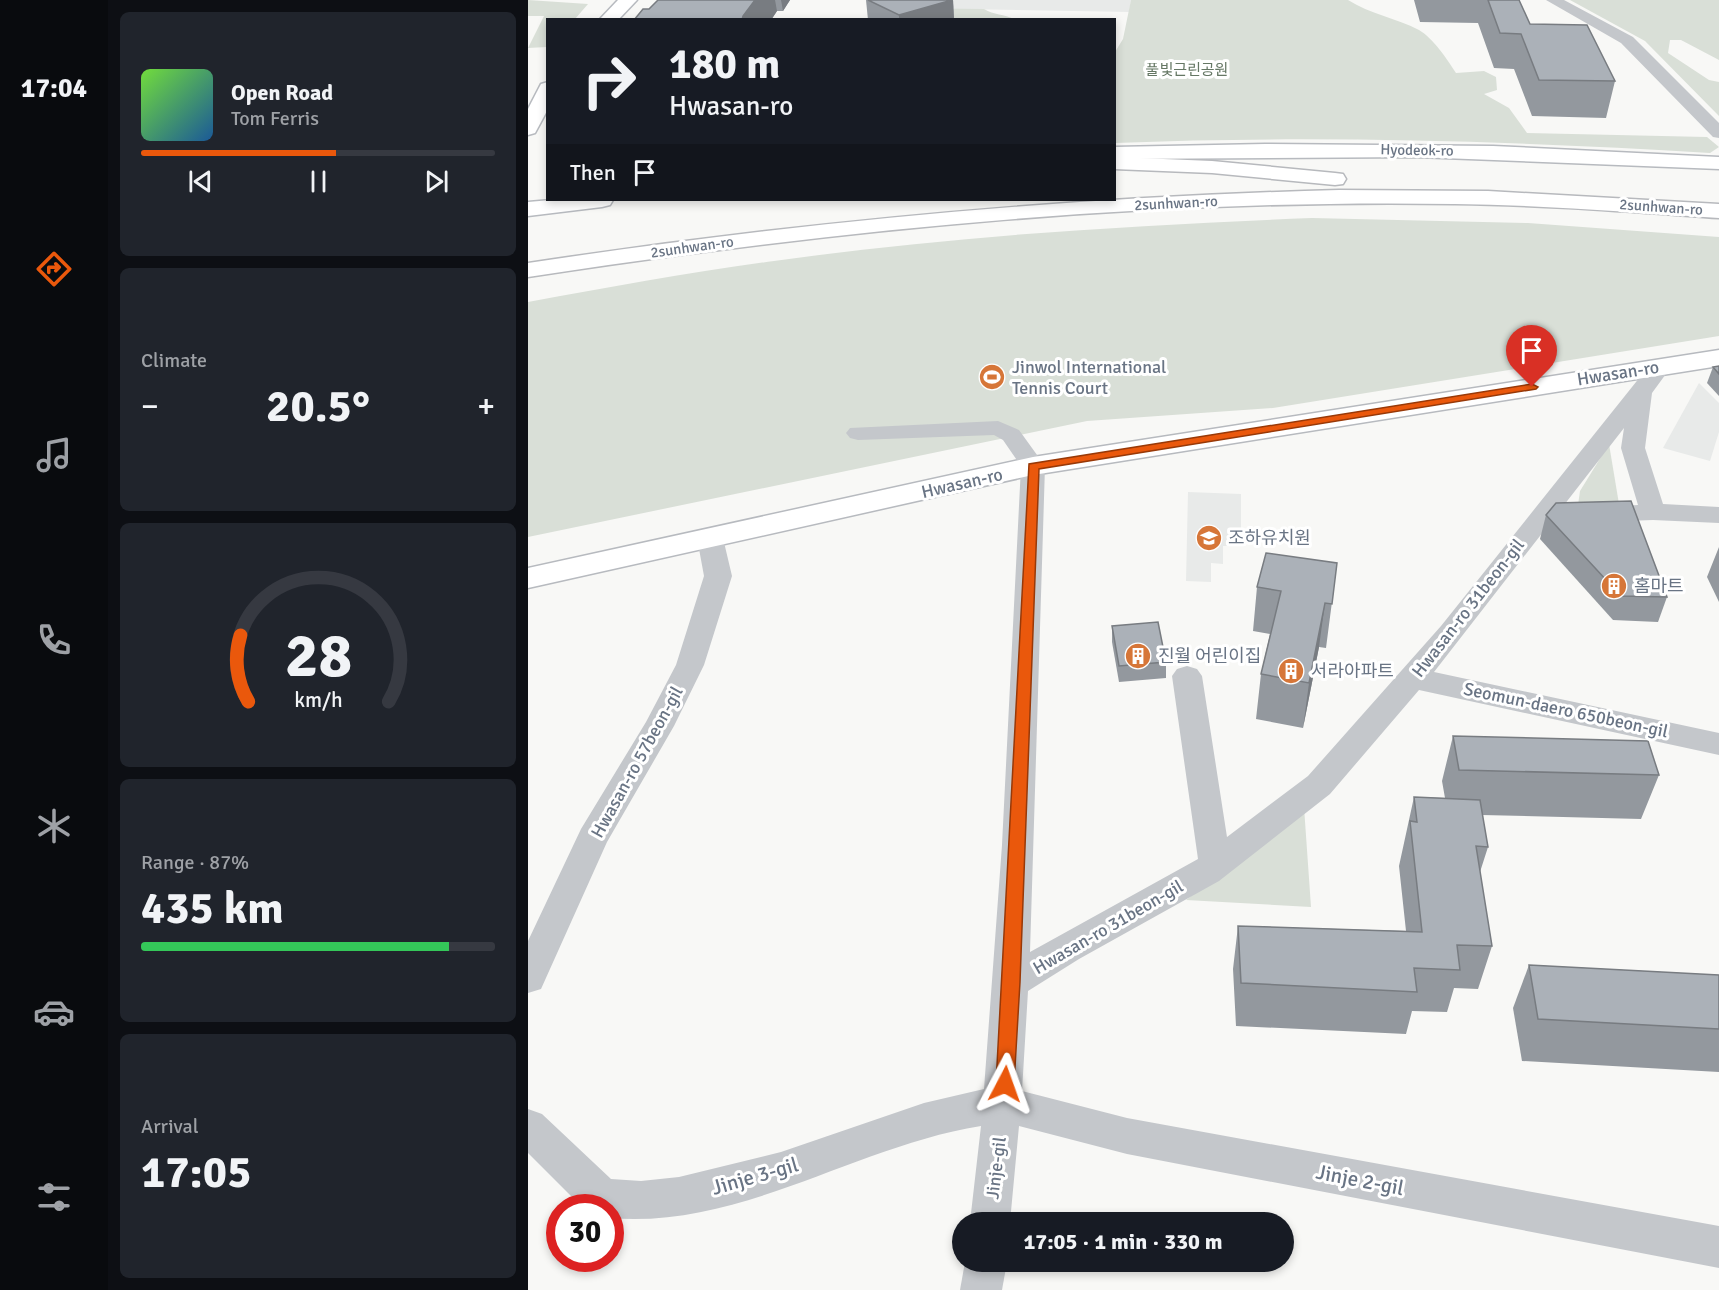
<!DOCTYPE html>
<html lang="en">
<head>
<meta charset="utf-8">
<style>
  :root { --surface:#171b24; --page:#20242c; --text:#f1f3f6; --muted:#9ea1a6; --line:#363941; --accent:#ea580c }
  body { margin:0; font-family:Signika,"Noto Sans KR",sans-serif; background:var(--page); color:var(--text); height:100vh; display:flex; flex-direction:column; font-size:22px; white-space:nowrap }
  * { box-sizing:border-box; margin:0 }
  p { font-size:20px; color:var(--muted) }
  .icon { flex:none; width:33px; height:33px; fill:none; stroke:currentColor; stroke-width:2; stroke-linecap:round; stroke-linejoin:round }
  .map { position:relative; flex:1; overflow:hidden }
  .sheet { display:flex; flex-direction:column; gap:12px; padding:12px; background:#0d0f14; width:420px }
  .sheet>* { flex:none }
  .top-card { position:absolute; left:18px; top:18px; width:570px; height:183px; border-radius:0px; box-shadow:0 3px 9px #0003; background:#171b24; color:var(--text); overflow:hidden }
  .speed { position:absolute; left:18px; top:1194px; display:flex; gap:12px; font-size:30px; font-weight:700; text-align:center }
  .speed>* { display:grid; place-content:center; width:78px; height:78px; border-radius:50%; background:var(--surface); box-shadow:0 3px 9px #0003; line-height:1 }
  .speed .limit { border:9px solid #d22; background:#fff; color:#111 }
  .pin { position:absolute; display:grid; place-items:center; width:51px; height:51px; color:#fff; margin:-62px -26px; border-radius:50% 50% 50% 0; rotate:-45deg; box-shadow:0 0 6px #0007 }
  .pin .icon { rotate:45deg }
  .me { position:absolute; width:66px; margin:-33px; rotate:4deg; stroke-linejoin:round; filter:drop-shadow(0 0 4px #0008) }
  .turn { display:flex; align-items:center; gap:21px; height:126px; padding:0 24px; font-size:27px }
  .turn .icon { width:78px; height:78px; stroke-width:2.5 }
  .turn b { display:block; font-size:42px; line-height:51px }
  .then { display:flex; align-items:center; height:57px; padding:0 24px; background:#0003; gap:12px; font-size:22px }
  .big { font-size:45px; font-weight:700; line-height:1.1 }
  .sheet .widget { flex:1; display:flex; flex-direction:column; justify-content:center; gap:9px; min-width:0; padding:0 21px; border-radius:9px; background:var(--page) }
  .sheet .dial { align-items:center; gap:0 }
  .dial svg { height:156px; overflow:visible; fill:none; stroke:var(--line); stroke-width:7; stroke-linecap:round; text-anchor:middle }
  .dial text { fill:var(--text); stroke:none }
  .song { display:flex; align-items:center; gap:18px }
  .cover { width:72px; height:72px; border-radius:9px; background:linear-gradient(135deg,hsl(100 70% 55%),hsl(210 70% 35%)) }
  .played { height:6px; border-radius:3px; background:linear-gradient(90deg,var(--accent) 55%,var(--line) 55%) }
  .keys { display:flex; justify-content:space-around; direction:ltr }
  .heat { display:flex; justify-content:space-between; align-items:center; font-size:33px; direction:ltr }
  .charge { height:9px; border-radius:4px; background:linear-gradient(90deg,#34c759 87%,var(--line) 0) }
  .trip { position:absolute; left:424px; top:1212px; width:342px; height:60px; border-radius:30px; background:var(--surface); box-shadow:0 3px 9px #0003; font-weight:700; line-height:60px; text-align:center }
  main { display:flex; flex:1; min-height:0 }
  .dock { display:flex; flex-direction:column; width:108px; justify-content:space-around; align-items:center; background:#090b0e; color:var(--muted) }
  .dock .icon { width:42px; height:42px }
  .dock .selected { color:var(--accent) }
  .dock b { font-size:27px; color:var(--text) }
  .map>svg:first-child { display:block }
  .built { fill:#e8eae9 }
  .green { fill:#d9dfd7 }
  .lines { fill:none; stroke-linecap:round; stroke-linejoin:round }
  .secondary-casing { stroke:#b7babf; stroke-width:3 }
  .highway-casing { stroke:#b7b9bd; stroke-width:3 }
  .street { fill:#c4c7cb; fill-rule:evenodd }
  .secondary { fill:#fff; fill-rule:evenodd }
  .highway { fill:#fff; fill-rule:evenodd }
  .wall { fill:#93989e }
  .shaded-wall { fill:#787c81 }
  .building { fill:#abb1b8; stroke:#787c81; stroke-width:1.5 }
  .route { fill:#ea580c; stroke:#983908; stroke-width:1.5 }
  .labels { text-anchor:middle; stroke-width:6; stroke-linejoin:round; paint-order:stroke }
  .far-park-label { font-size:15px; fill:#657764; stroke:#fff }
  .far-street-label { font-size:15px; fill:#697484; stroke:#fff }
  .poi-label { font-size:18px; fill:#697484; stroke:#fff; text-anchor:start }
  .street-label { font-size:18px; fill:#697484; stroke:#fff }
  .near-street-label { font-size:21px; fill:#697484; stroke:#fff }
</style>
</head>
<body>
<main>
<nav class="dock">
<b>17:04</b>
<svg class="icon selected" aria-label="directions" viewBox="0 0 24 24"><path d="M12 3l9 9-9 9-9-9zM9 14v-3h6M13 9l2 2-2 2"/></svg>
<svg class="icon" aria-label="music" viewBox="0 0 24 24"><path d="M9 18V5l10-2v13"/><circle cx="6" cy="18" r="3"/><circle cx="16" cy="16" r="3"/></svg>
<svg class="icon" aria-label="phone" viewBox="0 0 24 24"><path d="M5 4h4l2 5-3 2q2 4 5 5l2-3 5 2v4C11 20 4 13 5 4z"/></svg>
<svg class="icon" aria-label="climate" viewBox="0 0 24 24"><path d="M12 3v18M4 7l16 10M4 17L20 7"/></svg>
<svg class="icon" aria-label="car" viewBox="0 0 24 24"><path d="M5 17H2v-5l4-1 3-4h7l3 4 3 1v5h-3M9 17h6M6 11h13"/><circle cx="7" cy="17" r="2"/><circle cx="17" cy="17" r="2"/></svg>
<svg class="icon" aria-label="filters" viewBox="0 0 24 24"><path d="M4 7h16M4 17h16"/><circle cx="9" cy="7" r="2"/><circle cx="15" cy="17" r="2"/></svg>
</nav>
<section class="sheet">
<div class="widget">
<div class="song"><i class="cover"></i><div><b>Open Road</b><p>Tom Ferris</p></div></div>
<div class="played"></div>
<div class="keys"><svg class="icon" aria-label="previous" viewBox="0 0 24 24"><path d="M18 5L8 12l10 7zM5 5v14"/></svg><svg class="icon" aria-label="pause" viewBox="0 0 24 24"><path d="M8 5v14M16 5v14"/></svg><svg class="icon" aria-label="next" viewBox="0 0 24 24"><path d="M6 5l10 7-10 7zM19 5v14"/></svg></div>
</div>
<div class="widget"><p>Climate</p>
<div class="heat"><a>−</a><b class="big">20.5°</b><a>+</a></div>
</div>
<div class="widget dial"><svg viewBox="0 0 100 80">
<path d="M14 69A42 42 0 1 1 86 69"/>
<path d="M14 69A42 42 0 0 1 10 35" stroke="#ea580c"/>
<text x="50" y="56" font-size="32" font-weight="700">28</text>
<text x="50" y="72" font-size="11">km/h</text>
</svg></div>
<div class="widget"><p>Range · 87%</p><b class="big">435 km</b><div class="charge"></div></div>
<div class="widget"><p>Arrival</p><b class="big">17:05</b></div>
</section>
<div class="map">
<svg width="1191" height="1290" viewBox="0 0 1191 1290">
  <rect width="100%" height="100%" fill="#f8f8f6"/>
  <!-- built -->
  <g class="built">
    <path d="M372,0H603L601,12L368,8Z"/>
    <path d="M1171,383L1191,403V432L1182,461L1135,448Z"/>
    <path d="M660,492L713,494V530H703V546H695V564L683,563V582L658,581Z"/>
  </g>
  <!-- green -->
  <g class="green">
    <path d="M0,0L60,4L47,19L20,20L19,47L0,48L16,16H0Z"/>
    <path d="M603,0H820C842,14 868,18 891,30C905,38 919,59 928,73L956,71L968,77L969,90L956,94L981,108L999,133L1179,137L1191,147L1182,153C984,141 785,135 587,143V52L595,39Z"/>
    <path d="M1042,0H1191V60L1153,40H1142L1140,53L1181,80L1191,82V116L1117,41Z"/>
    <path d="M368,8L456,9C466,15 476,14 486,19L419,20Z"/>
    <path d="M784,218L1000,223L1191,237V336L745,408L559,421L0,537V302C82,287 164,272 246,261C424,236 605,225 784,218Z"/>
    <path d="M1081,444L1091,504L1050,505L1052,491Z"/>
    <path d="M776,807L783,907L658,900L763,820Z"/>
  </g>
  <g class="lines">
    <!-- secondary casing -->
    <g class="secondary-casing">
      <g id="secondary">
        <path d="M90,0H109L90,20H71Z"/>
        <path d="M20,82V109L7,133L0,135V109L13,84Z"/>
        <path d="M737,144L965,146L1191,157V169L889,157L586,159V147Z"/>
        <path d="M23,200H85L82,205L74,207L0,216V202Z"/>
        <path d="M1191,350V366L505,475L0,588V568L505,457Z"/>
      </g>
    </g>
    <!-- highway casing -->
    <g class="highway-casing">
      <g id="highway">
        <path d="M586,157L684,161L807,173L815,174L818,179L815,184L807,185L684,173L586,169Z"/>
        <path d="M811,190L960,191L1191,204V218C1103,212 1015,205 927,204C616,199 307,230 0,277V263C271,222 538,197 811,190Z"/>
      </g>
    </g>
    <!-- street -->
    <g class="street">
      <path d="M1018,0H1036L1105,37L1191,123V138L1185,137L1093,43Z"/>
      <path d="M1132,360L1140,362L1143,367L1124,393L1117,448L1135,504L1191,507V523L1125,520L1071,522L1062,520L1058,514L1062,508L1110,505L1093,448L1096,428L906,672L1191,733V755L891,690L802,794L691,881L551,959L500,991L494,1091L599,1118L1191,1226V1268L599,1154L491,1126L482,1222H442L453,1126C327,1146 213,1229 82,1218V1208H55L0,1153V1109L14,1114L83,1179L113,1181L151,1177L253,1152L396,1103L456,1089L474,845L493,466L475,440L466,435L330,440L322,438L318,433L322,428L470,421L491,430L517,466L502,952L670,859L644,676L649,669L659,666L669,669L674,676L699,837L780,776L913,626L1124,362Z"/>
      <path d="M182,530L191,532L195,538L204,576L176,665L146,726L79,842L13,989L0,993V941L53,829L118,722L148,665L176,576L169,538L173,532Z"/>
      <path d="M437,1262H479L474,1290H432Z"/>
    </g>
    <!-- secondary -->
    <use href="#secondary" class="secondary"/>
    <!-- highway -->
    <use href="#highway" class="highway"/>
  </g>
  <!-- wall -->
  <g class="wall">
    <path d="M130,0H262L255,11H249L243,20H106L121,9Z"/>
    <path d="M338,0H425L426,20H340Z"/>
    <path d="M886,0H991L1002,24L1087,81L1078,118L1004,116L986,69L966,68L950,23L892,22Z"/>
    <path d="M1191,366V396L1179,383L1185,367Z"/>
    <path d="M1018,515L1139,597L1130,622L1085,620L1012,539Z"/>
    <path d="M1191,547V602L1179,577Z"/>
    <path d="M809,563L798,648L791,647L775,728L728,719L733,674L742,634L725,631L729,587Z"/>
    <path d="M584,626L638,662V678L591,682L584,642Z"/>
    <path d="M925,736L1131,775L1113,819L954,815L960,847L952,872L964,946L950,989L926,988L919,1012L884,1011L878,1034L708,1026L705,969L710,926L878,931L871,866L886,797L917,798L914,781Z"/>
    <path d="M1001,965L1191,975V1072L994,1061L985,1008Z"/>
  </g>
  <!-- shaded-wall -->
  <g class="shaded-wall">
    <path d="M227,0H247L249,11L243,20H214L215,16Z"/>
    <path d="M253,0H262L255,11Z"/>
    <path d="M425,0L426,20H371V15Z"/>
    <path d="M797,603L791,647L775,728L781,683Z"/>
  </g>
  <!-- building -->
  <g class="building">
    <path d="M130,0H227L215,16L214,20H106L115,9H121Z"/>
    <path d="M340,0H424L371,15Z"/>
    <path d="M960,0H991L1002,24L1059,25L1087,81L1011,80L993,34L972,33Z"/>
    <path d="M1191,366V374L1185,367Z"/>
    <path d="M1103,501L1139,597L1093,596L1018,515L1028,503Z"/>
    <path d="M738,553L809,563L804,604L797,603L781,683L733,674L753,591L729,587Z"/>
    <path d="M630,622L638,662L591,666L584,626Z"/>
    <path d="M925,736L1120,741L1131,775L931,770Z"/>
    <path d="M886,797L952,800L960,847L948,846L964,946L929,945L932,970L886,968L889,992L713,983L710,926L894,932L882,821L889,822Z"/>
    <path d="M1001,965L1191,975V1029L1010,1019Z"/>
  </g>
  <!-- route -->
  <path class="route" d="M1004,384L1010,387L1008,389L511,469L492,982L486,1084L484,1090L477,1092L471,1090L468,1084L501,464Z"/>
  <!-- icons -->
  <defs>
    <g id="stadium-disc" transform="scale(1.35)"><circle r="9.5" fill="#d67638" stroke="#fff"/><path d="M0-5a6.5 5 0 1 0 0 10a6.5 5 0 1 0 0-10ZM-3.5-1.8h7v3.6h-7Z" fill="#fff"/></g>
    <g id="school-disc" transform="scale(1.35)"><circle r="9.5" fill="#d67638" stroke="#fff"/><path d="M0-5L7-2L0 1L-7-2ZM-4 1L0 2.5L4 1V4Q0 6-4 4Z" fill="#fff"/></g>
    <g id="building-disc" transform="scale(1.35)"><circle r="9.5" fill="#d67638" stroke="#fff"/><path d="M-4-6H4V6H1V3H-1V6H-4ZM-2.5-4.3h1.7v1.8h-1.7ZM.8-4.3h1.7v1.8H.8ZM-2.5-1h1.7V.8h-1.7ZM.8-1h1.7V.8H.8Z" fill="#fff"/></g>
  </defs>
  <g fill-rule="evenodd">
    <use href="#stadium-disc" x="464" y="377"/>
    <use href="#school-disc" x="681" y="538"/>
    <use href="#building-disc" x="1086" y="586"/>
    <use href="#building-disc" x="610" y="656"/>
    <use href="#building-disc" x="763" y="671"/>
  </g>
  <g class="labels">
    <!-- far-park labels -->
    <g class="far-park-label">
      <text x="659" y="75">풀빛근린공원</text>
    </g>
    <!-- far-street labels -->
    <g class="far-street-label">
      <text transform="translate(889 150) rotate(1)" y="5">Hyodeok-ro</text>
      <text transform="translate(648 203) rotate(-3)" y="5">2sunhwan-ro</text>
      <text transform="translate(1133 207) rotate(4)" y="5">2sunhwan-ro</text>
      <text transform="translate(164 247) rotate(-8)" y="5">2sunhwan-ro</text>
    </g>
    <!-- poi labels -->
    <g class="poi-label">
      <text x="484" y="373">Jinwol International<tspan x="484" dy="21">Tennis Court</tspan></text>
      <text x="700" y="544">조하유치원</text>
      <text x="1106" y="592">홈마트</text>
      <text x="630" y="662">진월 어린이집</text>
      <text x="783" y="677">서라아파트</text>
    </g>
    <!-- street labels -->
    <g class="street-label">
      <text transform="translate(1090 373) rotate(-9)" y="6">Hwasan-ro</text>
      <text transform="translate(434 483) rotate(-13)" y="6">Hwasan-ro</text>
      <text transform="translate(940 608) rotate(-52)" y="6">Hwasan-ro 31beon-gil</text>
      <text transform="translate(1038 710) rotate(12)" y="6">Seomun-daero 650beon-gil</text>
      <text transform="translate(109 762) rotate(-61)" y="6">Hwasan-ro 57beon-gil</text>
      <text transform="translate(580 927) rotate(-30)" y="6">Hwasan-ro 31beon-gil</text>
      <text transform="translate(468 1168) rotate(-83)" y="6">Jinje-gil</text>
    </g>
    <!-- near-street labels -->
    <g class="near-street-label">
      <text transform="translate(227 1176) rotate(-16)" y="7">Jinje 3-gil</text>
      <text transform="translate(832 1180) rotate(11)" y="7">Jinje 2-gil</text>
    </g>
  </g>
</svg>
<div class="speed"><div class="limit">30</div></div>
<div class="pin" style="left:1004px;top:387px;background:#d93025"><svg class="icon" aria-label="arrive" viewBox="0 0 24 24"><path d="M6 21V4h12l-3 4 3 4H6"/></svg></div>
<svg class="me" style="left:477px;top:1084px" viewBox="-20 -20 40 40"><path d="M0-17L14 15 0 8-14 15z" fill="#ea580c" stroke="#fff" stroke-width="4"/></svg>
<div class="trip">17:05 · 1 min · 330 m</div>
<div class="top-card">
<div class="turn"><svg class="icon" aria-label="right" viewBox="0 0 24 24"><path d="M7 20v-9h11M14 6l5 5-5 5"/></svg><div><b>180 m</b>Hwasan-ro</div></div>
<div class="then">Then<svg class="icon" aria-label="arrive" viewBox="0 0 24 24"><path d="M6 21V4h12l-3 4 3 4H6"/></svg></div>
</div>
</div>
</main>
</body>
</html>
